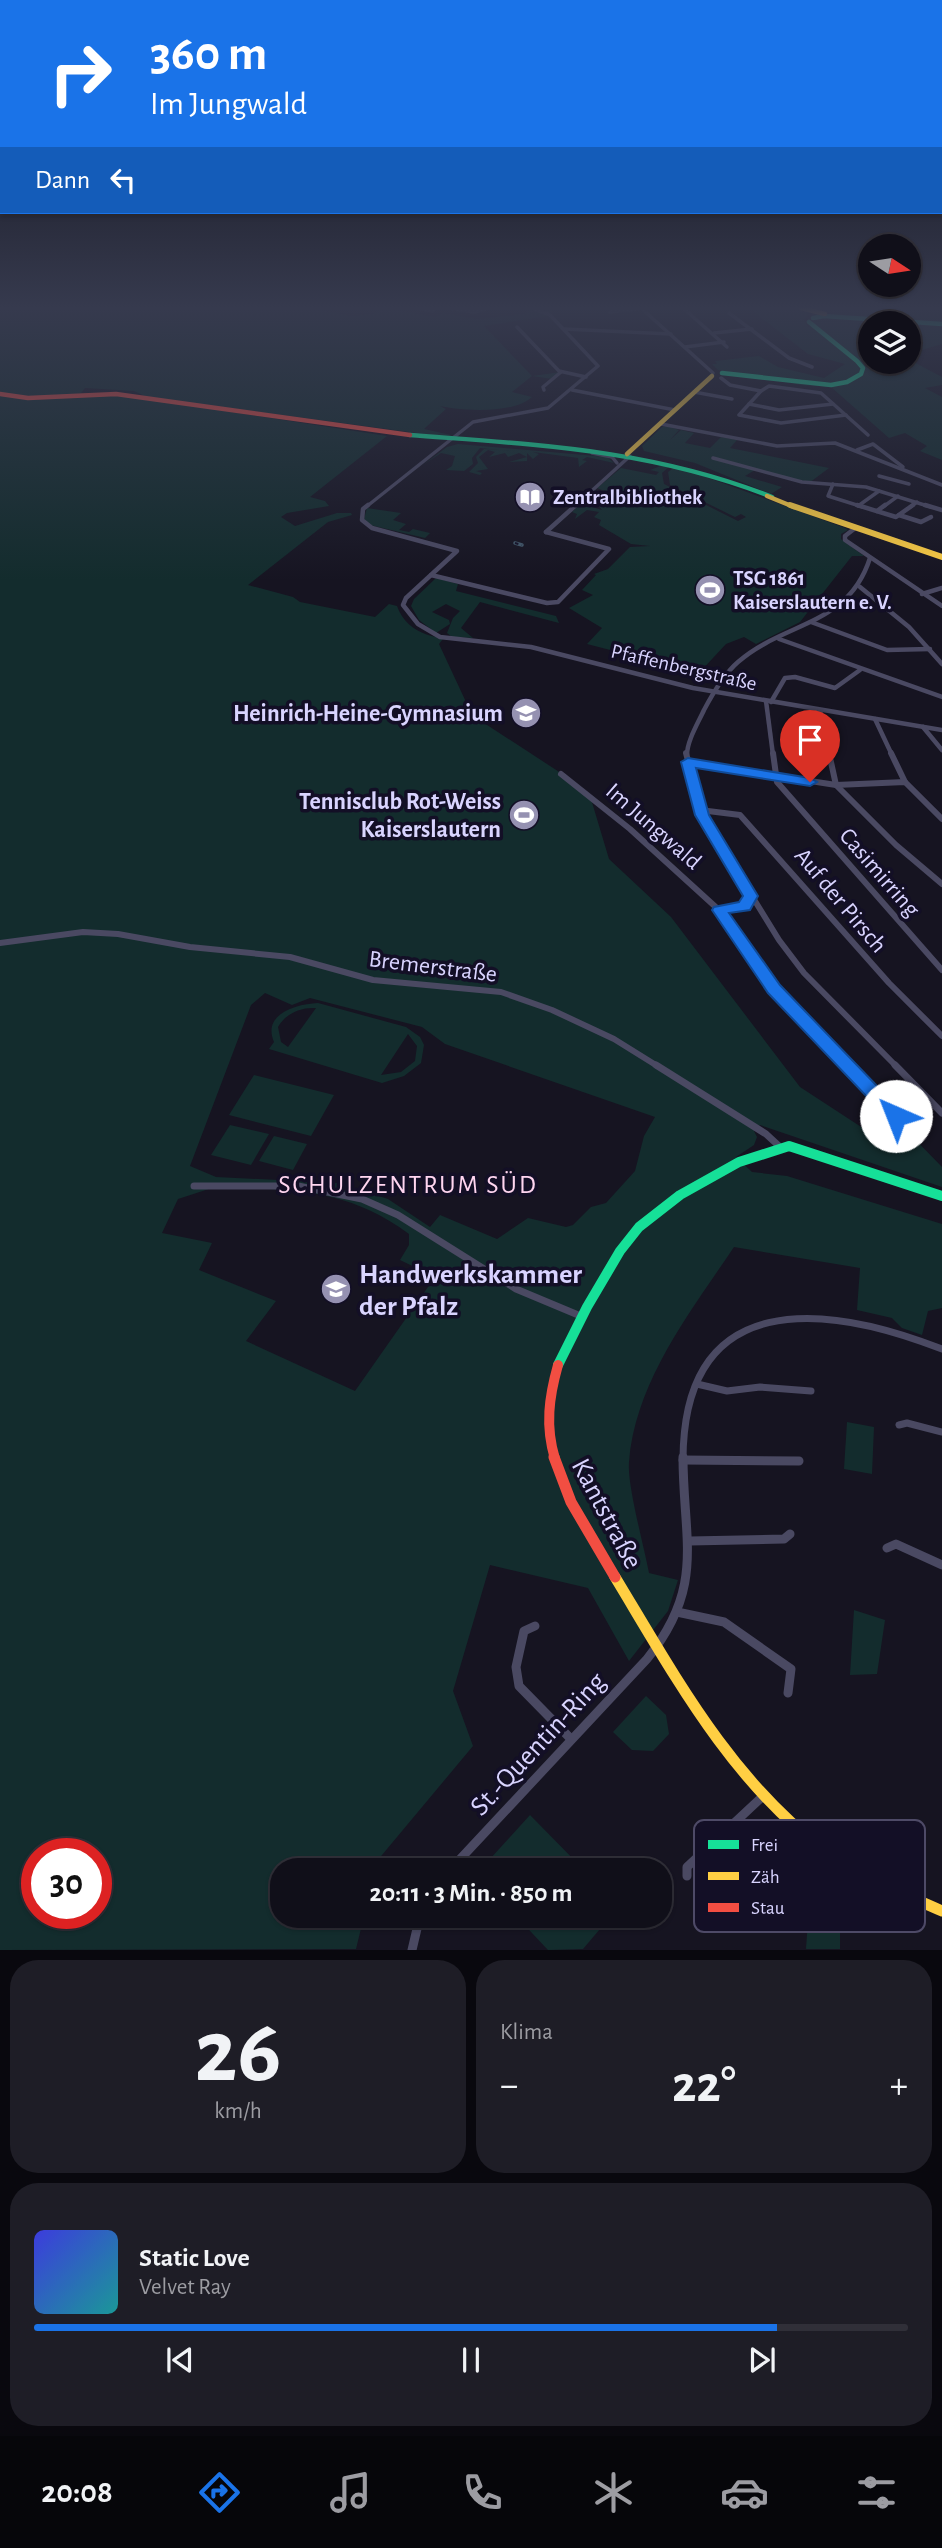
<!DOCTYPE html>
<html lang="de">
<head>
<meta charset="utf-8">
<style>
  :root { --surface:#100f19; --page:#1e1d26; --text:#f1f3f6; --muted:#9c9ca2; --line:#302f38; --accent:#1a73e8 }
  body { margin:0; font-family:"Alegreya Sans",sans-serif; background:var(--page); color:var(--text); height:100vh; display:flex; flex-direction:column; font-size:26px; white-space:nowrap }
  * { box-sizing:border-box; margin:0 }
  p { font-size:23px; color:var(--muted) }
  .icon { flex:none; width:38px; height:38px; fill:none; stroke:currentColor; stroke-width:2; stroke-linecap:round; stroke-linejoin:round }
  .map { position:relative; height:1950px; overflow:hidden }
  .drawer { display:flex; flex-direction:column; gap:10px; padding:10px; background:#09080e; flex:1 }
  .drawer>* { flex:none }
  .guide { position:absolute; left:0px; top:0px; width:943px; height:214px; box-shadow:0 2px 5px #0004,0 0 0 2px var(--line); background:#1a73e8; color:#fff; overflow:hidden }
  .needle { width:46px; rotate:102deg }
  .tools { position:absolute; left:858px; top:234px; display:grid; gap:14px }
  .tools a { display:grid; place-items:center; width:63px; height:63px; border-radius:50%; background:var(--surface); box-shadow:0 2px 5px #0004,0 0 0 2px var(--line); font-size:35px }
  .speed { position:absolute; left:21px; top:1838px; display:flex; gap:14px; font-size:35px; font-weight:700; text-align:center }
  .speed>* { display:grid; place-content:center; width:91px; height:91px; border-radius:50%; background:var(--surface); box-shadow:0 2px 5px #0004,0 0 0 2px var(--line); line-height:1 }
  .speed .limit { border:10px solid #d22; background:#fff; color:#111 }
  .pin { position:absolute; display:grid; place-items:center; width:60px; height:60px; color:#fff; margin:-72px -30px; border-radius:50% 50% 50% 0; rotate:-45deg; box-shadow:0 0 7px #0007 }
  .pin .icon { rotate:45deg }
  .me { position:absolute; width:77px; margin:-38px; rotate:316deg; stroke-linejoin:round; filter:drop-shadow(0 0 5px #0008) }
  .turn { display:flex; align-items:center; gap:24px; height:147px; padding:0 35px; font-size:32px }
  .turn .icon { width:91px; height:91px; stroke-width:2.5 }
  .turn b { display:block; font-size:49px; line-height:60px }
  .then { display:flex; align-items:center; height:66px; padding:0 35px; background:#0003; gap:14px; font-size:26px }
  .big { font-size:52px; font-weight:700; line-height:1.1 }
  .drawer .tile { flex:1; display:flex; flex-direction:column; justify-content:center; gap:10px; min-width:0; padding:0 24px; border-radius:28px; background:var(--page) }
  .drawer .dial { align-items:center; gap:0 }
  .dial b { font-size:91px; line-height:1 }
  .song { display:flex; align-items:center; gap:21px }
  .cover { width:84px; height:84px; border-radius:10px; background:linear-gradient(135deg,hsl(240 70% 55%),hsl(180 70% 35%)) }
  .played { height:7px; border-radius:4px; background:linear-gradient(90deg,var(--accent) 85%,var(--line) 85%) }
  .keys { display:flex; justify-content:space-around; direction:ltr }
  .heat { display:flex; justify-content:space-between; align-items:center; font-size:38px; direction:ltr }
  .drawer .tiles { flex:1; display:grid; gap:10px; grid-template-columns:1fr 1fr }
  .tile:last-child { grid-column:span 2 }
  .trip { position:absolute; left:270px; top:1858px; width:402px; height:70px; border-radius:28px; background:var(--surface); box-shadow:0 2px 5px #0004,0 0 0 2px var(--line); font-weight:700; line-height:70px; text-align:center }
  .menu { display:flex; height:112px; justify-content:space-around; align-items:center; background:#06060a; color:var(--muted) }
  .menu .icon { width:49px; height:49px }
  .menu .selected { color:var(--accent) }
  .menu b { font-size:32px; color:var(--text) }
  .map>svg:first-child { display:block }
  .green { fill:#132c2d; fill-rule:evenodd }
  .lines { fill:none; stroke-linecap:round; stroke-linejoin:round }
  .street-far4 { stroke:#4a4962; stroke-width:3.5 }
  .street-far3 { stroke:#4a4962; stroke-width:4.5 }
  .street-far2 { stroke:#4a4962; stroke-width:6 }
  .street-far1 { stroke:#4a4962; stroke-width:7 }
  .street { stroke:#4a4962; stroke-width:9 }
  .fast-far1 { stroke:#16e098; stroke-width:4.5 }
  .fast { stroke:#16e098; stroke-width:10 }
  .slow-far2 { stroke:#ffcf43; stroke-width:4.5 }
  .slow-far1 { stroke:#ffcf43; stroke-width:6 }
  .slow { stroke:#ffcf43; stroke-width:11 }
  .jam-far2 { stroke:#f24e42; stroke-width:4.5 }
  .jam-far1 { stroke:#f24e42; stroke-width:10 }
  .jam { stroke:#f24e42; stroke-width:11 }
  .rail-casing { stroke:#43596b; stroke-width:3.5 }
  .rail { stroke:#130f26; stroke-width:2; stroke-dasharray:3.5; stroke-linecap:butt }
  .route { fill:#1a73e8; stroke:#114b97; stroke-width:2 }
  .labels { text-anchor:middle; stroke-width:7; stroke-linejoin:round; paint-order:stroke }
  .far-poi-label { font-size:21px; font-weight:bold; fill:#d9d4ff; stroke:#130f26; text-anchor:start }
  .far-street-label { font-size:21px; fill:#d9d4ff; stroke:#130f26 }
  .poi-label { font-size:24px; font-weight:bold; fill:#d9d4ff; stroke:#130f26; text-anchor:end }
  .street-label { font-size:24px; fill:#d9d4ff; stroke:#130f26 }
  .neighbourhood-label { font-size:26px; letter-spacing:2px; fill:#ffd6f0; stroke:#130f26 }
  .near-poi-label { font-size:28px; font-weight:bold; fill:#d9d4ff; stroke:#130f26; text-anchor:start }
  .near-street-label { font-size:28px; fill:#d9d4ff; stroke:#130f26 }
  .key { fill:#130f26; stroke:#4e4a67; stroke-width:2 }
  .key-label { font-size:19px; fill:#d9d4ff }
</style>
</head>
<body>
<div class="map">
<svg width="942" height="1950" viewBox="0 0 942 1950">
  <rect width="100%" height="100%" fill="#161421"/>
  <!-- green -->
  <g class="green">
    <path d="M0,308H310L351,316L372,314L384,308L436,317L442,313L477,319L524,314L533,308H563L546,313L548,316L484,326L532,376L561,372L552,379L532,376L512,392L532,397C514,414 462,411 440,406L446,409L424,429L451,435L447,437L147,397L134,391L85,388L81,393L128,396L387,436L310,497L325,501L329,506L287,513L281,517L295,526L337,513H351L352,515L328,522L248,585L293,597L300,602L375,617L389,604L397,606C408,637 441,639 469,641L443,639L439,644L466,702L481,721L570,779L591,799L609,859L671,917L800,1087L875,1136L904,1128L942,1167V1187L760,1125L754,1131L757,1137L754,1145L736,1157L752,1172L787,1176L942,1224V1308L928,1311L922,1335L902,1328L892,1318L857,1310L860,1268L734,1247C691,1311 635,1382 629,1462C627,1485 644,1546 649,1573L678,1580L668,1611L629,1661L588,1588L490,1565L453,1691L473,1746L377,1861L374,1871H282V1916H364L356,1949L0,1950ZM265,993L292,1005L310,998L422,1027L445,1044L655,1117L644,1136L635,1171L606,1203L591,1207L573,1225L566,1227L528,1218L497,1239L440,1215L430,1227L388,1199L338,1183L216,1177L190,1166L251,1005ZM215,1187C290,1190 345,1187 409,1234V1245L400,1260L435,1277L355,1391L246,1341L276,1301L199,1270L212,1243L162,1233L178,1199ZM37,1853H96V1913H37Z"/>
    <path d="M749,308H795L808,314L804,320L808,327L814,326L813,321L824,317L942,325V344L908,354V324H870V362H908V359L942,377V385L925,388L942,397V460L920,451L927,446L905,433L889,438L831,387L801,385L718,370L712,364H717L715,361L759,356L778,367L824,378L845,364L808,354Z"/>
    <path d="M806,308H942V322L833,314Z"/>
    <path d="M667,426L679,430L670,440L681,430L694,433L685,443L710,448L721,437L737,440L730,448L829,468L809,483L755,470L745,476L782,487L771,494L695,463L644,451L642,446L662,427Z"/>
    <path d="M458,444L607,457L614,463L587,457L582,460L587,461L579,467L578,458L533,452L539,454L533,459L527,453V461L509,462L527,457L519,453L508,457L505,453L489,457L495,452L488,450L479,457L488,469L476,471L482,473L480,475L469,472L478,463L476,457L484,449C492,449 500,450 508,451H509L480,448L472,458L473,464L464,471L446,470L452,466L455,456L441,453L423,465L447,447Z"/>
    <path d="M666,464L671,465L662,473L664,484L738,521L746,517L741,514L735,517L670,485L668,472L676,466L845,528L848,530L841,534V539L864,556H852L800,622L756,644L744,637L726,644L699,673L587,644L602,628L569,608L593,595L582,590L596,575L594,574L608,569L630,547L650,546L631,544L599,525L601,520L594,517L599,512L587,510L575,519L577,514L572,512L595,490L603,494L602,497H592L586,505L602,510L598,505L604,502L607,492L597,488L621,468L656,475L659,472L650,470Z"/>
    <path d="M367,508L401,513L393,520L406,524L399,530L409,532L413,529L430,533L425,538L370,525L364,519Z"/>
    <path d="M436,578L458,584L456,591L556,616L559,623L480,602L461,628L473,638L452,637L447,633L453,618L460,611L446,604L432,612L449,620L450,624L436,633L419,620L411,606L414,599Z"/>
    <path d="M318,1003L406,1027L420,1037L424,1045L421,1063L404,1076L382,1083L269,1049L274,1042C262,1014 296,1004 318,1003ZM316,1008L288,1047L281,1042L278,1027C286,1013 301,1007 316,1008ZM408,1034L417,1046L415,1061L401,1072L381,1075Z"/>
    <path d="M254,1075L334,1095L311,1136L229,1115Z"/>
    <path d="M230,1125L269,1134L251,1165L211,1155Z"/>
    <path d="M274,1136L307,1144L293,1170L259,1161Z"/>
    <path d="M847,1422L874,1427L872,1474L844,1469Z"/>
    <path d="M854,1610L885,1620L877,1674L850,1675Z"/>
    <path d="M646,1696L666,1715L669,1734L653,1751L632,1750L613,1732Z"/>
    <path d="M530,1815L585,1871H479Z"/>
    <path d="M810,1891L834,1893L840,1897V1949H806Z"/>
    <path d="M516,1916H611L583,1949L548,1950Z"/>
  </g>
  <g class="lines">
    <!-- street-far4 -->
    <g class="street-far4">
      <path d="M344,308H362"/>
      <path d="M418,308L432,311L436,308"/>
      <path d="M449,308L474,312L489,308"/>
      <path d="M641,308L713,373"/>
      <path d="M683,308L727,347"/>
      <path d="M610,312L644,308"/>
      <path d="M729,313L789,358L812,367"/>
      <path d="M517,327L559,371L586,377"/>
      <path d="M564,329L671,334"/>
      <path d="M714,333L752,329"/>
      <path d="M685,347L724,342"/>
      <path d="M721,378L730,385L761,391L769,386L821,393L868,435"/>
      <path d="M544,390L543,387L561,372"/>
      <path d="M572,390L675,410"/>
      <path d="M761,391L739,415L781,423L846,415"/>
      <path d="M694,392L732,399"/>
      <path d="M749,404L779,410L833,404"/>
      <path d="M661,424L777,446L835,443L942,485"/>
      <path d="M857,450L873,444L903,467"/>
      <path d="M592,453L612,457L617,463"/>
      <path d="M713,458L802,482L866,487L931,507"/>
      <path d="M879,476L909,484"/>
      <path d="M833,484L828,496L863,507"/>
      <path d="M858,506L879,491"/>
      <path d="M366,507L473,422L548,408L598,366L550,315L532,308"/>
      <path d="M574,507L630,456"/>
      <path d="M883,507L898,496"/>
      <path d="M910,507L917,502"/>
    </g>
    <!-- street-far3 -->
    <g class="street-far3">
      <path d="M368,505L363,509L362,520L372,528L457,551L406,598L403,605L418,624L440,637L531,647L693,688L942,730"/>
      <path d="M857,505L896,517L913,505"/>
      <path d="M925,505L942,510"/>
      <path d="M877,511L885,505"/>
      <path d="M899,515L921,522L931,517"/>
      <path d="M854,529L845,536V540L942,606"/>
      <path d="M546,532L576,505"/>
      <path d="M431,575L547,603L558,602L609,549L546,532"/>
      <path d="M860,587L909,627L942,664"/>
      <path d="M922,594L942,588"/>
      <path d="M811,622L887,650L930,649"/>
      <path d="M779,639L942,697"/>
      <path d="M766,701L773,755"/>
      <path d="M771,702L785,678L795,677L835,688L860,670"/>
      <path d="M820,710L830,755"/>
      <path d="M875,719L892,755"/>
      <path d="M923,727L942,750"/>
      <path d="M687,755C687,741 698,723 704,710C713,693 724,674 738,662C785,621 848,627 870,558"/>
    </g>
    <!-- street-far2 -->
    <g class="street-far2">
      <path d="M686,753L702,815L779,940L804,973L897,1067"/>
      <path d="M773,753L777,782L942,970"/>
      <path d="M829,753L836,785L896,845L942,884"/>
      <path d="M891,753L905,782"/>
      <path d="M688,762L836,785L905,782L942,819"/>
      <path d="M561,774L630,829L719,910L745,906L751,896"/>
      <path d="M700,810L740,815L889,983L942,1036"/>
      <path d="M719,910L774,989L849,1067"/>
      <path d="M0,943L83,932L118,934L190,947L290,957L373,980L501,992L552,1010L614,1039L659,1067"/>
    </g>
    <!-- street-far1 -->
    <g class="street-far1">
      <path d="M656,1065L766,1134L779,1146"/>
      <path d="M847,1065L896,1116"/>
      <path d="M895,1065L942,1113"/>
      <path d="M194,1186H298L362,1199L398,1215L516,1289L583,1317"/>
      <path d="M697,1384L727,1391L760,1387L811,1391"/>
      <path d="M899,1425L907,1423L942,1432"/>
      <path d="M683,1459C684,1288 824,1303 942,1349"/>
    </g>
    <!-- street -->
    <g class="street">
      <path d="M683,1460L799,1461"/>
      <path d="M690,1541L784,1539L790,1534"/>
      <path d="M887,1548L896,1544L942,1565"/>
      <path d="M677,1612L724,1622L791,1669L788,1693"/>
      <path d="M535,1626L524,1631L516,1667L519,1686L571,1739"/>
      <path d="M449,1871L647,1659C706,1586 683,1540 683,1457"/>
      <path d="M687,1876V1867L761,1798"/>
      <path d="M412,1950L420,1916"/>
    </g>
    <!-- fast-far1 -->
    <g class="fast-far1">
      <path d="M813,318L824,316L942,324"/>
      <path d="M722,373L831,385L847,382L861,374L863,368L857,361L809,322"/>
      <path d="M410,435C538,445 650,449 772,497"/>
    </g>
    <!-- fast -->
    <path class="fast" d="M558,1365L587,1307L620,1251L639,1227L680,1195L739,1162L789,1146L942,1196"/>
    <!-- slow-far2 -->
    <g class="slow-far2">
      <path d="M801,308L825,314"/>
      <path d="M627,454L712,376"/>
      <path d="M767,496L794,507"/>
    </g>
    <!-- slow-far1 -->
    <path class="slow-far1" d="M790,505L942,557"/>
    <!-- slow -->
    <path class="slow" d="M615,1577C675,1676 730,1779 824,1850C859,1877 902,1893 942,1911"/>
    <!-- jam-far2 -->
    <path class="jam-far2" d="M0,394L28,398L116,394L410,435"/>
    <!-- jam-far1 -->
    <path class="jam-far1" d="M555,1459C545,1426 549,1397 558,1365"/>
    <!-- jam -->
    <path class="jam" d="M554,1457L571,1502L615,1577"/>
    <!-- rail casing -->
    <g class="rail-casing">
      <path id="rail" d="M515,543L522,545"/>
    </g>
    <!-- rail -->
    <use href="#rail" class="rail"/>
  </g>
  <!-- sky -->
  <linearGradient id="sky" x2="0" y2="1"><stop stop-color="#0c0b12"/><stop offset="0.53" stop-color="#363a4e"/><stop offset="1" stop-color="#363a4e" stop-opacity="0"/></linearGradient>
  <rect width="942" height="581" fill="url(#sky)"/>
  <!-- route -->
  <path class="route" d="M688,758L810,778L817,782L810,786L696,768L709,815L758,896L750,910L729,913L780,985L902,1112L905,1116L902,1121H890L768,993L712,910L714,907L739,902L743,896L695,815L681,762Z"/>
  <!-- icons -->
  <defs>
    <g id="library-disc" transform="scale(1.575)"><circle r="9.5" fill="#9591b1" stroke="#130f26"/><path d="M-6-4Q-3-5.5-.7-3.5V5Q-3 3-6 4ZM6-4Q3-5.5 .7-3.5V5Q3 3 6 4Z" fill="#fff"/></g>
    <g id="stadium-disc" transform="scale(1.575)"><circle r="9.5" fill="#9591b1" stroke="#130f26"/><path d="M0-5a6.5 5 0 1 0 0 10a6.5 5 0 1 0 0-10ZM-3.5-1.8h7v3.6h-7Z" fill="#fff"/></g>
    <g id="school-disc" transform="scale(1.575)"><circle r="9.5" fill="#9591b1" stroke="#130f26"/><path d="M0-5L7-2L0 1L-7-2ZM-4 1L0 2.5L4 1V4Q0 6-4 4Z" fill="#fff"/></g>
    <g id="university-disc" transform="scale(1.575)"><circle r="9.5" fill="#9591b1" stroke="#130f26"/><path d="M0-5L7-2L0 1L-7-2ZM-4 1L0 2.5L4 1V4Q0 6-4 4Z" fill="#fff"/></g>
  </defs>
  <g fill-rule="evenodd">
    <use href="#library-disc" x="530" y="497"/>
    <use href="#stadium-disc" x="710" y="590"/>
    <use href="#school-disc" x="526" y="713"/>
    <use href="#stadium-disc" x="524" y="815"/>
    <use href="#university-disc" x="336" y="1289"/>
  </g>
  <g class="labels">
    <!-- far-poi labels -->
    <g class="far-poi-label">
      <text x="553" y="504">Zentralbibliothek</text>
      <text x="733" y="585">TSG 1861<tspan x="733" dy="24">Kaiserslautern e. V.</tspan></text>
    </g>
    <!-- far-street labels -->
    <g class="far-street-label">
      <text transform="translate(684 667) rotate(13)" y="7">Pfaffenbergstraße</text>
    </g>
    <!-- poi labels -->
    <g class="poi-label">
      <text x="503" y="721">Heinrich-Heine-Gymnasium</text>
      <text x="501" y="809">Tennisclub Rot-Weiss<tspan x="501" dy="28">Kaiserslautern</tspan></text>
    </g>
    <!-- street labels -->
    <g class="street-label">
      <text transform="translate(654 826) rotate(41)" y="8">Im Jungwald</text>
      <text transform="translate(880 872) rotate(49)" y="8">Casimirring</text>
      <text transform="translate(841 900) rotate(50)" y="8">Auf der Pirsch</text>
      <text transform="translate(433 966) rotate(7)" y="8">Bremerstraße</text>
    </g>
    <!-- neighbourhood labels -->
    <g class="neighbourhood-label">
      <text x="408" y="1193">SCHULZENTRUM SÜD</text>
    </g>
    <!-- near-poi labels -->
    <g class="near-poi-label">
      <text x="359" y="1283">Handwerkskammer<tspan x="359" dy="32">der Pfalz</tspan></text>
    </g>
    <!-- near-street labels -->
    <g class="near-street-label">
      <text transform="translate(608 1513) rotate(62)" y="10">Kantstraße</text>
      <text transform="translate(537 1743) rotate(-47)" y="10">St.-Quentin-Ring</text>
    </g>
  </g>
  <!-- legend -->
  <rect x="694" y="1820" width="231" height="112" rx="10" class="key"/>
  <rect x="708" y="1840" width="31" height="9" fill="#16e098"/>
  <rect x="708" y="1872" width="31" height="8" fill="#ffcf43"/>
  <rect x="708" y="1903" width="31" height="9" fill="#f24e42"/>
  <g class="key-label">
    <text x="751" y="1851">Frei</text>
    <text x="751" y="1883">Zäh</text>
    <text x="751" y="1914">Stau</text>
  </g>
</svg>
<div class="tools">
<a><svg class="needle" viewBox="-14 -14 28 28"><path d="M0-13l5 13h-10z" fill="#e53935"/><path d="M0 13l5-13h-10z" fill="#9c9ca2"/></svg></a>
<a><svg class="icon" aria-label="layers" viewBox="0 0 24 24"><path d="M12 4l9 5-9 5-9-5zM3 14l9 5 9-5"/></svg></a>
</div>
<div class="speed"><div class="limit">30</div></div>
<div class="pin" style="left:810px;top:782px;background:#d93025"><svg class="icon" aria-label="arrive" viewBox="0 0 24 24"><path d="M6 21V4h12l-3 4 3 4H6"/></svg></div>
<svg class="me" style="left:896px;top:1116px" viewBox="-20 -20 40 40"><circle r="19" fill="#fff"/><path d="M0-13L10 11 0 6-10 11z" fill="#1a73e8"/></svg>
<div class="trip">20:11 · 3 Min. · 850 m</div>
<div class="guide">
<div class="turn"><svg class="icon" aria-label="right" viewBox="0 0 24 24"><path d="M7 20v-9h11M14 6l5 5-5 5"/></svg><div><b>360 m</b>Im Jungwald</div></div>
<div class="then">Dann<svg class="icon" aria-label="left" viewBox="0 0 24 24"><path d="M17 20v-9H6M10 6l-5 5 5 5"/></svg></div>
</div>
</div>
<section class="drawer">
<div class="tiles">
<div class="tile dial"><b>26</b><p>km/h</p></div>
<div class="tile"><p>Klima</p>
<div class="heat"><a>−</a><b class="big">22°</b><a>+</a></div>
</div>
<div class="tile">
<div class="song"><i class="cover"></i><div><b>Static Love</b><p>Velvet Ray</p></div></div>
<div class="played"></div>
<div class="keys"><svg class="icon" aria-label="previous" viewBox="0 0 24 24"><path d="M18 5L8 12l10 7zM5 5v14"/></svg><svg class="icon" aria-label="pause" viewBox="0 0 24 24"><path d="M8 5v14M16 5v14"/></svg><svg class="icon" aria-label="next" viewBox="0 0 24 24"><path d="M6 5l10 7-10 7zM19 5v14"/></svg></div>
</div>
</div>
</section>
<nav class="menu">
<b>20:08</b>
<svg class="icon selected" aria-label="directions" viewBox="0 0 24 24"><path d="M12 3l9 9-9 9-9-9zM9 14v-3h6M13 9l2 2-2 2"/></svg>
<svg class="icon" aria-label="music" viewBox="0 0 24 24"><path d="M9 18V5l10-2v13"/><circle cx="6" cy="18" r="3"/><circle cx="16" cy="16" r="3"/></svg>
<svg class="icon" aria-label="phone" viewBox="0 0 24 24"><path d="M5 4h4l2 5-3 2q2 4 5 5l2-3 5 2v4C11 20 4 13 5 4z"/></svg>
<svg class="icon" aria-label="climate" viewBox="0 0 24 24"><path d="M12 3v18M4 7l16 10M4 17L20 7"/></svg>
<svg class="icon" aria-label="car" viewBox="0 0 24 24"><path d="M5 17H2v-5l4-1 3-4h7l3 4 3 1v5h-3M9 17h6M6 11h13"/><circle cx="7" cy="17" r="2"/><circle cx="17" cy="17" r="2"/></svg>
<svg class="icon" aria-label="filters" viewBox="0 0 24 24"><path d="M4 7h16M4 17h16"/><circle cx="9" cy="7" r="2"/><circle cx="15" cy="17" r="2"/></svg>
</nav>
</body>
</html>
